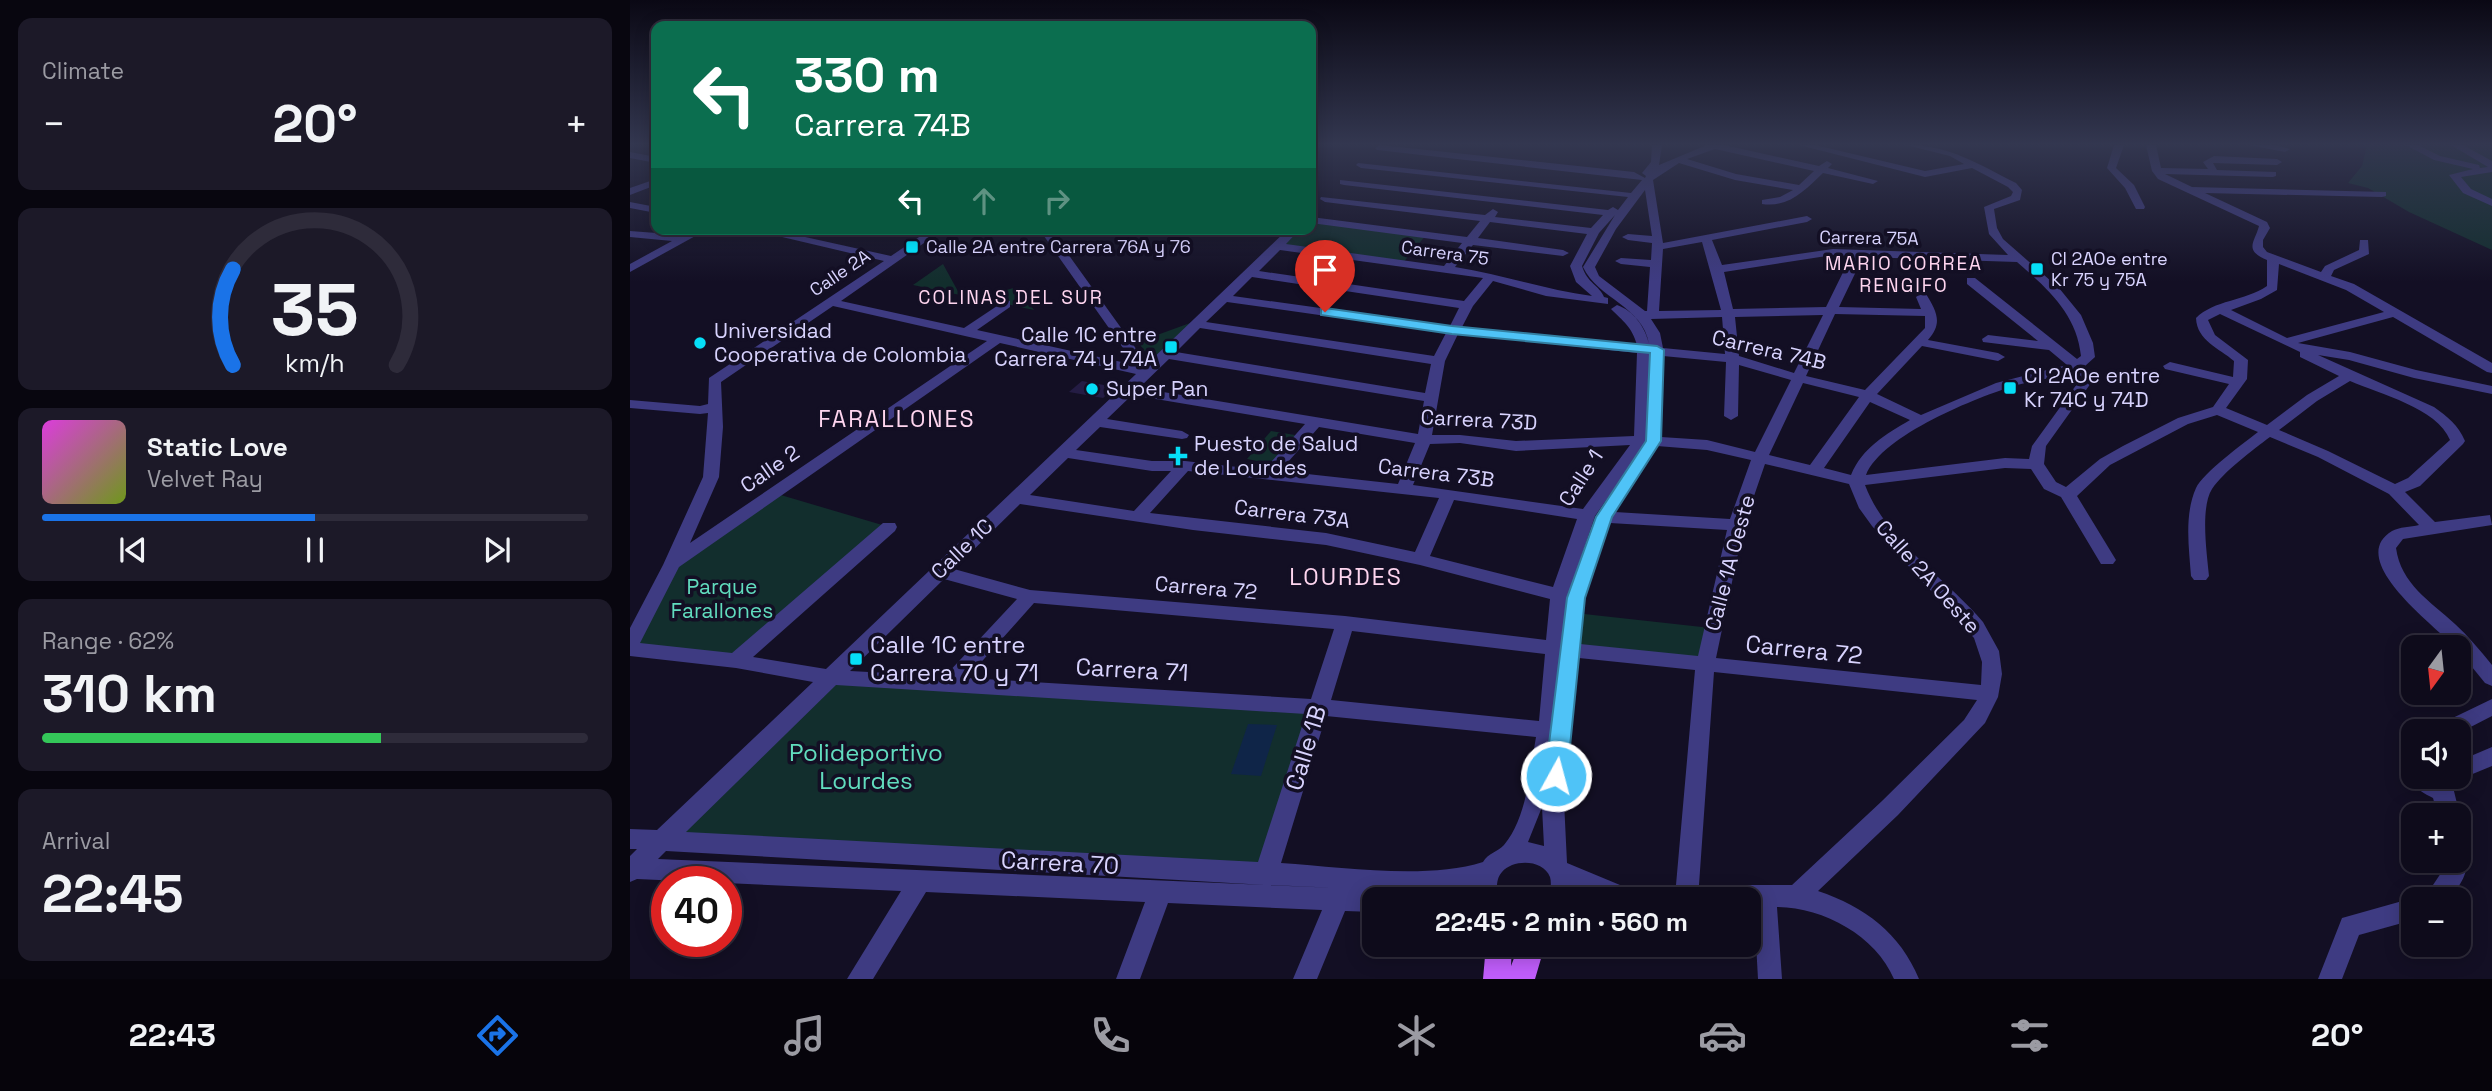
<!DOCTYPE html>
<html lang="en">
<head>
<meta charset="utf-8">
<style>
  :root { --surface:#0e0b1b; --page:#1c1928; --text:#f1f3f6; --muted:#9b9ba3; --line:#2e2b3a; --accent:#1a73e8 }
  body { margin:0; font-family:"Space Grotesk",sans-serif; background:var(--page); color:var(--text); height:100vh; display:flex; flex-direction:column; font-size:26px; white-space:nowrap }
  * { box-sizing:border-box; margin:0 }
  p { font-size:23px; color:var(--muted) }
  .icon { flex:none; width:38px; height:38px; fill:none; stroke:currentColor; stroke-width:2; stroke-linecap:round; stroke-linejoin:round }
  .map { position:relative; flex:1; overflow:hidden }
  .details { display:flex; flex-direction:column; gap:18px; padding:18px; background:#08060f; width:630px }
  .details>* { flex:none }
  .hud { position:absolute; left:21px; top:21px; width:665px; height:214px; border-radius:14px; box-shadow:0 4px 18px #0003,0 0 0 2px var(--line); background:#0b6e4f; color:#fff; overflow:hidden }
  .needle { width:46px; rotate:195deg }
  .fabs { position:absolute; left:1771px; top:635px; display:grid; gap:14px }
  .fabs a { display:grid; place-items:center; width:70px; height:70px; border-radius:14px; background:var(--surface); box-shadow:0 4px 18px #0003,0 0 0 2px var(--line); font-size:35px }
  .speed { position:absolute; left:21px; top:866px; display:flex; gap:14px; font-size:35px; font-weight:700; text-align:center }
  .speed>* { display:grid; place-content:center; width:91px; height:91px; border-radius:50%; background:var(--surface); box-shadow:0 4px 18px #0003,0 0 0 2px var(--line); line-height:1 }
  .speed .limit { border:10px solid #d22; background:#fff; color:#111 }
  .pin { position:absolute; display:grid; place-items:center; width:60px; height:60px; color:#fff; margin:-72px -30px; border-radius:50% 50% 50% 0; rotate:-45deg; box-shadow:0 0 7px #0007 }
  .pin .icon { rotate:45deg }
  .me { position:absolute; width:77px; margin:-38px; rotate:7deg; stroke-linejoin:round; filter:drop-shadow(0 0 5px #0008) }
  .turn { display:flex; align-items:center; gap:24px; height:147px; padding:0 28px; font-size:32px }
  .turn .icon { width:91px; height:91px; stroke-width:2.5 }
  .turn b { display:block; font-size:49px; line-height:60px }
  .lanes { display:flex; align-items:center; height:66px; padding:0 28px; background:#0003; justify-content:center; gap:35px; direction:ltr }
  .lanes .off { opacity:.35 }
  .big { font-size:52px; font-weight:700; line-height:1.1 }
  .details .card { flex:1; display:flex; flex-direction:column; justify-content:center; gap:10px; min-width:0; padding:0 24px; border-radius:14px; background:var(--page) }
  .details .dial { align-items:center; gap:0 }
  .dial svg { height:182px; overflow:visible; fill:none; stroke:var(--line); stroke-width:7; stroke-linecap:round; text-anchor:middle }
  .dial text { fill:var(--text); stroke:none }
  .song { display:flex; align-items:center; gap:21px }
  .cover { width:84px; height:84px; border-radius:10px; background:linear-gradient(135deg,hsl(300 70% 55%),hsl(80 70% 35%)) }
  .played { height:7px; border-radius:4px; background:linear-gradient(90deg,var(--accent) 50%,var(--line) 50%) }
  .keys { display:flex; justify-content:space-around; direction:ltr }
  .heat { display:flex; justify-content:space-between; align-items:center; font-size:38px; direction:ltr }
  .charge { height:10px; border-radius:5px; background:linear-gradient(90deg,#34c759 62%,var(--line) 0) }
  .trip { position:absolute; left:732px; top:887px; width:399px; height:70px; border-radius:14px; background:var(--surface); box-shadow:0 4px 18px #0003,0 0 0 2px var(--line); font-weight:700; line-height:70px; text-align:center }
  .dock { display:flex; height:112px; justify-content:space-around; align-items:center; background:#06040b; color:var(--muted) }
  .dock .icon { width:49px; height:49px }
  .dock .selected { color:var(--accent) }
  .dock b { font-size:32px; color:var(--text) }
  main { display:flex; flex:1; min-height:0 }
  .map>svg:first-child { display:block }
  .green { fill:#122e2d }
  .water { fill:#0f2548 }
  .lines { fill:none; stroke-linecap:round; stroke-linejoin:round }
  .stream { stroke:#0f2548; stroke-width:2.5 }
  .building { fill:#241c44 }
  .minor { fill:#3e3b82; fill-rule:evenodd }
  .major { fill:#c05dfb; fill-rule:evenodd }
  .route { fill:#4fc3f7; stroke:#337fa1; stroke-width:2 }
  .poi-dot { fill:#06def7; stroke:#130f24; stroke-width:2.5 }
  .labels { text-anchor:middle; stroke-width:7; stroke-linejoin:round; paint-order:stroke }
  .far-street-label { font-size:18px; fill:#d8d3fe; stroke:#130f24 }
  .far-poi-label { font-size:18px; fill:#d8d3fe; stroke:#130f24; text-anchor:start }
  .far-neighbourhood-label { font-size:19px; letter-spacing:2px; fill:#fed5ef; stroke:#130f24 }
  .poi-label { font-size:21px; fill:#d8d3fe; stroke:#130f24; text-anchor:start }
  .street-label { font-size:21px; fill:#d8d3fe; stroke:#130f24 }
  .park-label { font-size:21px; fill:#61dcbe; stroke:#130f24 }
  .neighbourhood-label { font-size:23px; letter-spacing:2px; fill:#fed5ef; stroke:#130f24 }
  .near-poi-label { font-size:24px; fill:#d8d3fe; stroke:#130f24; text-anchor:start }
  .near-street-label { font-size:24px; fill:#d8d3fe; stroke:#130f24 }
  .near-park-label { font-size:24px; fill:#61dcbe; stroke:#130f24 }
</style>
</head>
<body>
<main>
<section class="details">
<div class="card"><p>Climate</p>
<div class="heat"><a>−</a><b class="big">20°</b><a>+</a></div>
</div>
<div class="card dial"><svg viewBox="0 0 100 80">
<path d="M14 69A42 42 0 1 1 86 69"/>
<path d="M14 69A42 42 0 0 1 14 27" stroke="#1a73e8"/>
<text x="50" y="56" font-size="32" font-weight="700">35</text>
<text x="50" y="72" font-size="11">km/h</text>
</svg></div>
<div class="card">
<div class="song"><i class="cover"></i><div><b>Static Love</b><p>Velvet Ray</p></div></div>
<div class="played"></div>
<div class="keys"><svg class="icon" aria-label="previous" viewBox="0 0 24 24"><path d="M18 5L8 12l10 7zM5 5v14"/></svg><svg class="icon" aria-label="pause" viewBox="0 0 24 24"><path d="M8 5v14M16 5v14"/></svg><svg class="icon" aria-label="next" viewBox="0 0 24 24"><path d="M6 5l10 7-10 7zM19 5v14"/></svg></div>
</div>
<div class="card"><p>Range · 62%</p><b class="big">310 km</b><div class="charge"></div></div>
<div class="card"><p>Arrival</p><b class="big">22:45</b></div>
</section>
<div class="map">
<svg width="1862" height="979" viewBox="0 0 1862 979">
  <rect width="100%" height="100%" fill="#130f24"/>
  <!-- green -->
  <g class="green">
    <path d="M1737,145H1862V250L1779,212L1738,188L1718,183L1732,166Z"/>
    <path d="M681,220L796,235L772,264L647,246L665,229H681Z"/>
    <path d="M313,264L330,295L283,285Z"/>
    <path d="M387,287L404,310L348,298Z"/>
    <path d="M571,319L524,364L508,342Z"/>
    <path d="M641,431L665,435L642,464L617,459Z"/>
    <path d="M144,493L259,527L106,661L0,645L42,565Z"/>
    <path d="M945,613L1081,628L1075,665L941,650Z"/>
    <path d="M199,677L688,707L636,874L28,842Z"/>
  </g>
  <!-- water -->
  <path class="water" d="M618,724L647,725L631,776L601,774Z"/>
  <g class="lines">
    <!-- stream -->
    <path class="stream" d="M533,229H562"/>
  </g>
  <!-- building -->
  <path class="building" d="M452,381L485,387L473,398L439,392Z"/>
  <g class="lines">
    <!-- minor -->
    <g class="minor">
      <path d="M750,145L1004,172L1015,178L1016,176L1012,173L1021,162L1022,145H1032L1029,165L1077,145H1094L1189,166L1197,161L1202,164L1198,168L1248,181L1243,184L1193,173C1175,190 1159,208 1132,204V200L1150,197L1163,190L1105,180L1049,163L1023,180L1033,243L1177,216L1182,219L1177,222L1082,240L1092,265L1203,249L1378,255L1359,234L1354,207L1381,196L1383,192L1378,187L1342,168L1295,177L1169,145H1185L1295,171L1334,164L1320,156L1276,145C1320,145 1348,164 1386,183L1392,190L1390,200L1364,209L1367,228L1373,239L1429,288L1451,315L1463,343L1465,357L1455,366L1466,376L1416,446L1414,464L1426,482L1436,487L1470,459L1493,446L1548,418L1583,407L1599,384L1535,369L1533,366L1540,362L1603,377L1604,361C1589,348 1567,341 1566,318C1584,300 1615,301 1637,286V260C1613,250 1625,242 1629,226L1528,179L1522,171L1516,145H1526L1531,168L1578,169L1573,162L1584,156L1647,159L1652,162L1647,165L1583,163L1587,170L1646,172V176L1643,177L1535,174L1562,187L1756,192V196L1752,197L1575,193L1637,222L1640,228L1633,240V247L1637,252L1691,272L1695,266L1729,250L1730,240H1738L1739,254L1704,270L1701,276L1724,284L1862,363V373L1857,372L1763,317L1668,343L1720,352L1786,370L1862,386V394L1784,378L1719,360L1688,355L1804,407C1818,417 1828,425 1835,441L1833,444L1790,486L1775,492L1805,522L1860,515L1862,525L1773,539L1766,548C1771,584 1800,601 1825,624C1838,636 1850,650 1862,665V686L1855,683L1829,651V648H1826C1807,627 1714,560 1762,531C1769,527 1781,527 1789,525L1759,494L1688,457L1640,437C1624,449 1593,472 1582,489C1570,508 1577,554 1579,576L1576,580H1564L1561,576C1559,548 1554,515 1566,488C1573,473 1614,443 1628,432L1587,415L1558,424L1480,465L1447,496L1486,560L1483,564H1471L1431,497L1414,489L1401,469L1375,468L1235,485C1256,541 1315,577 1353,622L1369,651L1372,674L1368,697L1355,723L1268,815L1188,891C1235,907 1270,933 1289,979H1264C1246,936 1193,907 1147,907L1152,979H1128L1124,907H1118V900H964L965,897L943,887V900H919C920,892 922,884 920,877C913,859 883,859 872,872C865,880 867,890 868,900H844V886C812,896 777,892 744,890L752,893L755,900H744V912L715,911L687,979H663L692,910L538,903L510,979H486L515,902L296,892L243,979H217L271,891L7,879L0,882V856L7,849H0V829L27,830L183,682L106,668L0,656V628L33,565L73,477L78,413L70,414L0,408V400L70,406L78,404L79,378L254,261L118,229H139L261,256L301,229H314L211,301L334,328L376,300L380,301V307L347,330L505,365L409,229H420L517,364L658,229H670L656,244L814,266L832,243L681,223V217L837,237L850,221L695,202L690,199L691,197L855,215L863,209L868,212L865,217L961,228L973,215L714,185L710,184V180L978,210L983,207L988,210L998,197L731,168L726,165L728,163L1001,193L1012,180L747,150L745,148ZM1085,149L1184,171L1169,185L1106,174L1057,159ZM1015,190L1022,236L998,234L992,237L998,240L1022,243L1021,260L991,258L985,261L991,264L1020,267L1017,311H1015L969,276L965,267L986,229ZM985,215L953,267C968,299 1013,306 1019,344C1015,327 1004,311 987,305L981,309C993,321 1002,327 1007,345L832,327L843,306L863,281L916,296L978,304V298L974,297C970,286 957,283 952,266L969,233ZM860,222L957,234L940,266L946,282L962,296C915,290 871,274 825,267L843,245L933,256L939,253L933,250L848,238ZM1072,242L1091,310L1029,311L1033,249ZM650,250L853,278L834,301L629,271ZM1203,255L1221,256L1196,307L1103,309L1094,272ZM1233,257L1387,262C1417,288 1447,314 1451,356L1447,359L1345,278H1337V284L1408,341L1358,335L1352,339L1353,342L1419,350L1437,365L1366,383L1291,415L1247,394L1292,346L1368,361L1375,357L1368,353L1298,340C1313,323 1307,312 1296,294L1292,293L1286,297L1291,309L1209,307ZM1649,264L1716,290L1754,312L1657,338L1601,310L1631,299L1647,290ZM622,277L829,308L820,326L603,296ZM597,302L816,333L804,356L576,322ZM203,306L357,341L60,543L89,477L93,427L91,382ZM1205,314L1295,316V328L1235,390L1176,376ZM1590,314L1670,352V357L1709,376L1677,395L1637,425L1596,408L1617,379L1618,360L1585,335L1578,320ZM1193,315L1164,373L1109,356L1105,317ZM1092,317L1095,354L1033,348L1030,333L1021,319ZM570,328L801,364L795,393L546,352ZM828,334L1007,353L1004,436L886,441L830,435H802L815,361ZM370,343L506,374L196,669L123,657L265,531L267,527L265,523H253L102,653L10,643L49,567ZM1033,356L1096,362L1094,416L1101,420L1108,416L1109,365L1161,380L1125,452L1077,440L1031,437ZM539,359L794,401L788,434L509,388ZM1445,371L1452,377L1402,446L1399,459L1375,458L1236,475C1252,435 1347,397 1387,385C1406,380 1426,378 1445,371ZM1720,381C1750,394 1807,408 1820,440L1778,478L1765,484L1698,451L1649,430L1687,401ZM1173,383L1229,397L1180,465L1139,455ZM502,395L675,424L634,470L555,461H522L446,450L470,427L552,439L557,438L559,435L552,431L477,419ZM1240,402L1280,420C1256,434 1232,448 1221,475L1194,468ZM689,427L785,443L768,484L650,471ZM830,443L886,451L1000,445L953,509L783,485L800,444ZM1027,446L1077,450L1121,460L1100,519L985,512ZM438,458L522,471H541L504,511L400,495ZM1135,464L1219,484L1229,508L1242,526L1344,638L1352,662L1351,685L1086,658L1114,525ZM558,471L809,498L785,552L696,533L520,513ZM988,483L966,517L938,596L965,516ZM824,500L947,519L923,587L800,556ZM390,504L563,530L696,545L790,565L920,599L916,640L715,616L400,590L324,569ZM980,523L1097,530L1068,656L950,644L955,598ZM314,579L387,599L315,676L220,671ZM404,603L704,629L681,699L337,678ZM722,631L915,654L909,721L701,700ZM949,658L1065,670L1046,885H990L937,863L934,801ZM1084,672L1347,700L1334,720L1252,801L1162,885H1069ZM206,685L676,714L628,862L56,832ZM696,716L906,737C900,771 897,817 874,845C868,852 858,853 853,862C796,880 711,867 651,863ZM912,807L914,846L898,842ZM36,851L636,885L708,888L28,859Z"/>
      <path d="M1484,145H1494L1486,168L1504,185L1515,207L1514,209H1506L1495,188L1477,168Z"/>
      <path d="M1619,145H1645L1660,149L1655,152Z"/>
      <path d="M1776,145H1788L1810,156L1849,165L1850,168L1858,167L1821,145H1833L1862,161V172L1831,177L1841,189L1862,199V206L1833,193L1819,175L1843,169L1804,160Z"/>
      <path d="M0,152L26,157V163L0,158Z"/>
      <path d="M26,179V185L0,195V188Z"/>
      <path d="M0,202L26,207V213L0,208Z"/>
      <path d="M64,229H78L0,272V264L42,241L0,237V231L53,235Z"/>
      <path d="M1862,699V716L1829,733V732H1803L1806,726Z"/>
      <path d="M1783,744V777H1829V761L1862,747V766L1828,780L1823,787L1830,816L1829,818V816H1808L1803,798C1785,789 1775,781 1770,761L1776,747Z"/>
      <path d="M1829,852L1834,854C1842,871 1829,886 1819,900H1793L1813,870L1815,861H1829Z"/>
      <path d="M1783,898L1788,900H1783V920L1729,935L1712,979H1688L1712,918Z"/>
    </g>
    <!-- major -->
    <path class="major" d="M856,945H882L881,966L889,945H915L905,979H853Z"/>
  </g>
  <!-- sky -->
  <linearGradient id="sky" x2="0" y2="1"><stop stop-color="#0a0814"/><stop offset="0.51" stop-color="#333750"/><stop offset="1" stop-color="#333750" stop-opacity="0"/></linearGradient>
  <rect width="1862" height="282" fill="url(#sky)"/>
  <!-- route -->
  <path class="route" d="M695,308L822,326L1027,346L1034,350L1031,441L982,517L955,598L937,776L933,782L926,785L918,782L915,776L937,598L966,517L1016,441L1020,353L822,334L691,315V309Z"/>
  <!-- markers -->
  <g class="poi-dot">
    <rect x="275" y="240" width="14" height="14" rx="3.5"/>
    <rect x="1400" y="262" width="14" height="14" rx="3.5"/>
    <circle cx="70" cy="343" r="7"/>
    <rect x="534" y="340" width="14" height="14" rx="3.5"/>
    <rect x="1373" y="381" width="14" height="14" rx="3.5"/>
    <circle cx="462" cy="389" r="7"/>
    <path d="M544.5 445.5h7v7h7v7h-7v7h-7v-7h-7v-7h7z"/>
    <rect x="219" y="652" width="14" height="14" rx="3.5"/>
  </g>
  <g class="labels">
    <!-- far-street labels -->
    <g class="far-street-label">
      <text transform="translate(1239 238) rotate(1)" y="6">Carrera 75A</text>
      <text transform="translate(815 253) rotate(8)" y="6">Carrera 75</text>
      <text transform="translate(210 273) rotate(-34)" y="6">Calle 2A</text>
    </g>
    <!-- far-poi labels -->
    <g class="far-poi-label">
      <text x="296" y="253">Calle 2A entre Carrera 76A y 76</text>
      <text x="1421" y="265">Cl 2AOe entre<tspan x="1421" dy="21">Kr 75 y 75A</tspan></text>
    </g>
    <!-- far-neighbourhood labels -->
    <g class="far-neighbourhood-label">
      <text x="1274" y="270">MARIO CORREA<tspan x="1274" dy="22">RENGIFO</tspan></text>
      <text x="381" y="304">COLINAS DEL SUR</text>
    </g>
    <!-- poi labels -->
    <g class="poi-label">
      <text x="84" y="338">Universidad<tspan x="84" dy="24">Cooperativa de Colombia</tspan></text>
      <text x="527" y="342" text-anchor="end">Calle 1C entre<tspan x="527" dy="24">Carrera 74 y 74A</tspan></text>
      <text x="1394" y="383">Cl 2AOe entre<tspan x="1394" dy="24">Kr 74C y 74D</tspan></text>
      <text x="476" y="396">Super Pan</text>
      <text x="564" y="451">Puesto de Salud<tspan x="564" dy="24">de Lourdes</tspan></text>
    </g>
    <!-- street labels -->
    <g class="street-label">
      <text transform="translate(1139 350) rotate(13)" y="7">Carrera 74B</text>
      <text transform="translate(849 420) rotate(3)" y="7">Carrera 73D</text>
      <text transform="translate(140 469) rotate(-35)" y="7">Calle 2</text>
      <text transform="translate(806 473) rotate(7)" y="7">Carrera 73B</text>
      <text transform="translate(951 478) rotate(-57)" y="7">Calle 1</text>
      <text transform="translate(662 514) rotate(7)" y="7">Carrera 73A</text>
      <text transform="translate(332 549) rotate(-44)" y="7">Calle 1C</text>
      <text transform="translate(1100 563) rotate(-75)" y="7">Calle 1A Oeste</text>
      <text transform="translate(1298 577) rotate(48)" y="7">Calle 2A Oeste</text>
      <text transform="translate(576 588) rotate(5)" y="7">Carrera 72</text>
    </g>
    <!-- park labels -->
    <g class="park-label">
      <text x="92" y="594">Parque<tspan x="92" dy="24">Farallones</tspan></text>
    </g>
    <!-- neighbourhood labels -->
    <g class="neighbourhood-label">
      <text x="267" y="427">FARALLONES</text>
      <text x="716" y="585">LOURDES</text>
    </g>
    <!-- near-poi labels -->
    <g class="near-poi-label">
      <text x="240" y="653">Calle 1C entre<tspan x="240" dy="28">Carrera 70 y 71</tspan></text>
    </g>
    <!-- near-street labels -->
    <g class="near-street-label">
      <text transform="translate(1174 650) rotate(6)" y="8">Carrera 72</text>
      <text transform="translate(502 670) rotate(3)" y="8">Carrera 71</text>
      <text transform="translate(676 748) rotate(-73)" y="8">Calle 1B</text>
      <text transform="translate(430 863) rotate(3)" y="8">Carrera 70</text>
    </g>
    <!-- near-park labels -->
    <g class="near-park-label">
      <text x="236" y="761">Polideportivo<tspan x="236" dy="28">Lourdes</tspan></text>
    </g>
  </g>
</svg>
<div class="fabs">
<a><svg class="needle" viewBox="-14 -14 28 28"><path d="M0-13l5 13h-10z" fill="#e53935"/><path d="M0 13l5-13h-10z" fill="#9b9ba3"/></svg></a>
<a><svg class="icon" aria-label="sound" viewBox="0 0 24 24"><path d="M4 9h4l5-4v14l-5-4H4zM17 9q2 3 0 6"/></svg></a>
<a>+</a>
<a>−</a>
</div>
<div class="speed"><div class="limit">40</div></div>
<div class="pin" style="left:695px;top:312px;background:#d93025"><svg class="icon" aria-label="arrive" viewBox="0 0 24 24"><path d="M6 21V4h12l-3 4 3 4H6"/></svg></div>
<svg class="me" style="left:926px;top:776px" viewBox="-20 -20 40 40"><circle r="17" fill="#4fc3f7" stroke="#fff" stroke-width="3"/><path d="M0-11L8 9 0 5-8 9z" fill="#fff"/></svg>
<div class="trip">22:45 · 2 min · 560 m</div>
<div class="hud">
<div class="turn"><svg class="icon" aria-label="left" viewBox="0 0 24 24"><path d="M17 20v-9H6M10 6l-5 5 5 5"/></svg><div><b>330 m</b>Carrera 74B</div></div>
<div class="lanes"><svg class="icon" aria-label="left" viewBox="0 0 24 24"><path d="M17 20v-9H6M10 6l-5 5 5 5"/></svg><svg class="icon off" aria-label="ahead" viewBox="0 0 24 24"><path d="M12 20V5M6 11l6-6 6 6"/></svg><svg class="icon off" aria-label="right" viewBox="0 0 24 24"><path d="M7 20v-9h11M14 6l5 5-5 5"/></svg></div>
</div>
</div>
</main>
<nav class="dock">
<b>22:43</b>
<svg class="icon selected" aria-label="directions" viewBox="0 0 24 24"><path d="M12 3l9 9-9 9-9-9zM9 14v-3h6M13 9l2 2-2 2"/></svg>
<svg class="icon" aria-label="music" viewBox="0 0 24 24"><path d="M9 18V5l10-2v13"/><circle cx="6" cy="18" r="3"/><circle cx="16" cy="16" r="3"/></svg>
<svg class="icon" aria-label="phone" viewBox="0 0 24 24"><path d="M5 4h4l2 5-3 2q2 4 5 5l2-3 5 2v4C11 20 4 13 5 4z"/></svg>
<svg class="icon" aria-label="climate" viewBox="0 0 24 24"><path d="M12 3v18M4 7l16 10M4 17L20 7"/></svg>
<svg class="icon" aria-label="car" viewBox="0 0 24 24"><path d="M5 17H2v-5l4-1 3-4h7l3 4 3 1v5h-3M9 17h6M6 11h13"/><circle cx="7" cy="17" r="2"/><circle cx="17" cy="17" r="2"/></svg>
<svg class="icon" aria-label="filters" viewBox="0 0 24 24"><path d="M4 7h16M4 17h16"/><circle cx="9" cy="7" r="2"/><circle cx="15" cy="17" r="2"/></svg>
<b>20°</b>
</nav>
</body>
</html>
